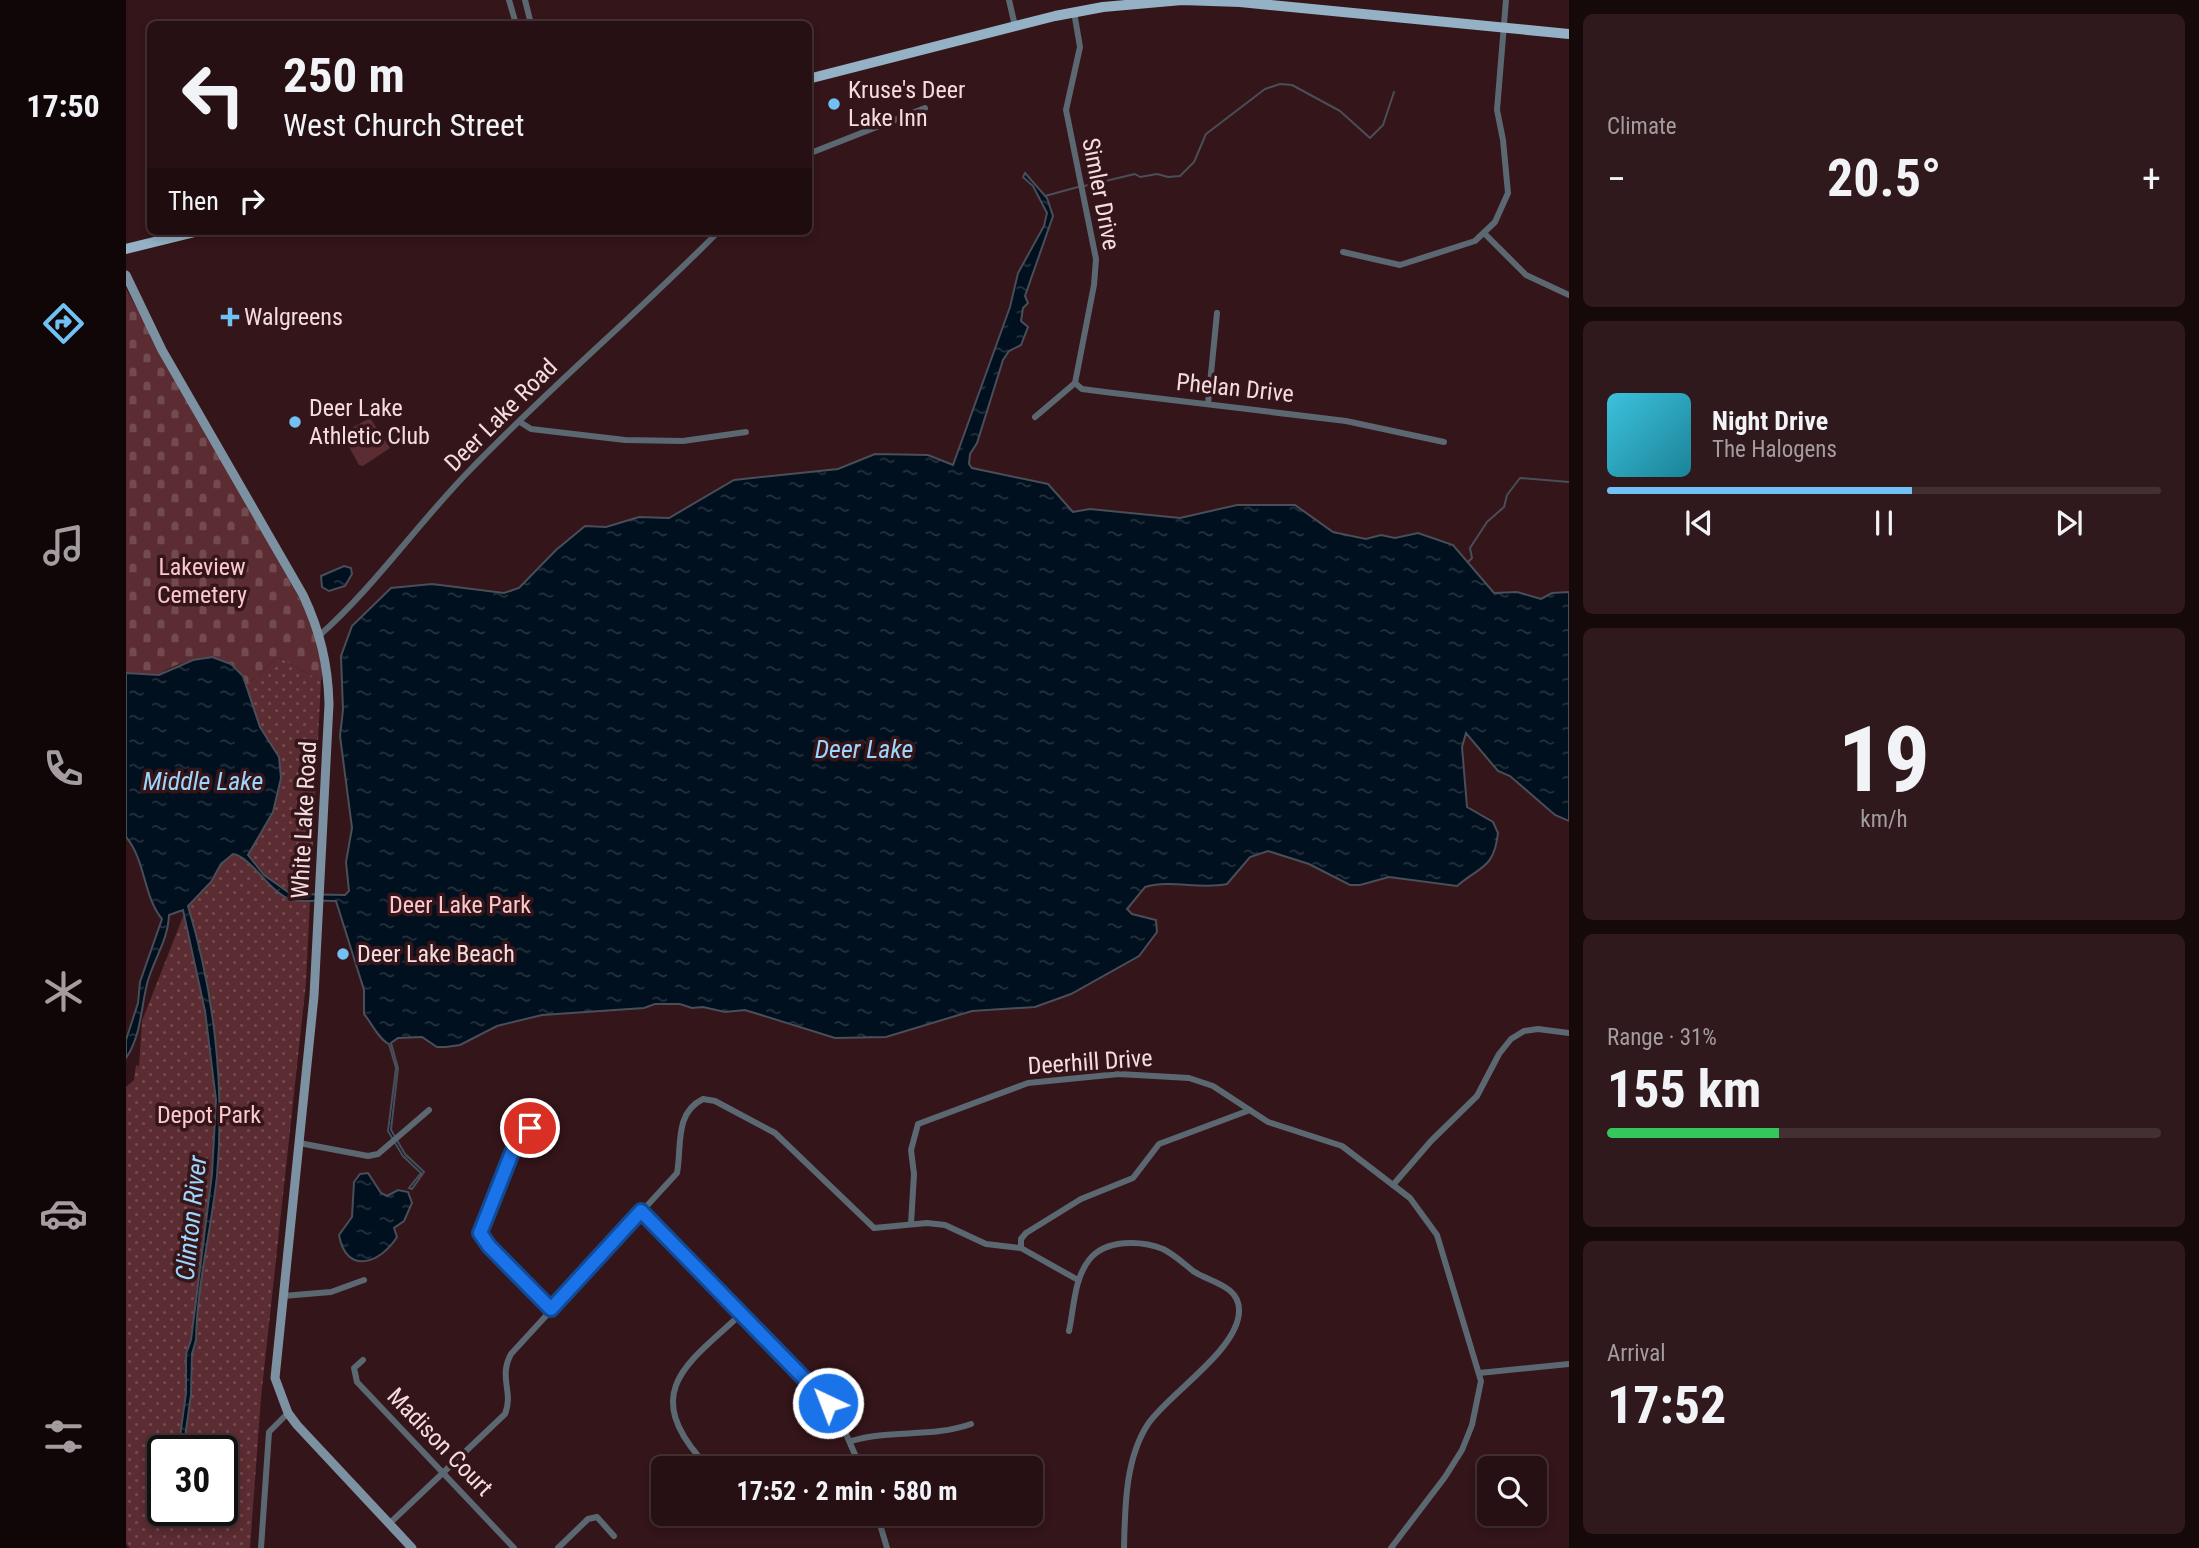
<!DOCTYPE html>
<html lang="en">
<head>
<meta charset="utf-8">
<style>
  :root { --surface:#271013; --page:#2f191c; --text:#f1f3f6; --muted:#a49da0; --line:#433033; --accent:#72c1f5 }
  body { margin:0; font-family:"Roboto Condensed",sans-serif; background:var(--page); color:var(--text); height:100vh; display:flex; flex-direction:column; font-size:26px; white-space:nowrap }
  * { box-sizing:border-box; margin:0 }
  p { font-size:23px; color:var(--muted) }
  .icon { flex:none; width:38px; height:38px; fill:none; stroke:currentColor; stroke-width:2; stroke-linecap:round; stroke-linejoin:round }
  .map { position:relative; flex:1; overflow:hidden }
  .drawer { display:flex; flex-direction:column; gap:14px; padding:14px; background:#15090a; width:630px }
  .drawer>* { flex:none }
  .hud { position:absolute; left:21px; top:21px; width:665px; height:214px; border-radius:10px; box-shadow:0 4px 10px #0003,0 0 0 2px var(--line); background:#271013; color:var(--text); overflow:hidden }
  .tools { position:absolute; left:1351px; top:1456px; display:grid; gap:14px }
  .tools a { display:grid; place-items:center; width:70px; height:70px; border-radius:10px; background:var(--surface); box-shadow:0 4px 10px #0003,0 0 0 2px var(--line); font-size:35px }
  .speed { position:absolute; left:21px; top:1435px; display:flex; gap:14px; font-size:35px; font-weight:700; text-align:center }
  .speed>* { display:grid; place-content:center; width:91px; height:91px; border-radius:50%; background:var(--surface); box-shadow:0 4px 10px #0003,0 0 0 2px var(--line); line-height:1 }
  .speed .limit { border:4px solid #111; border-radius:10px; background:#fff; color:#111 }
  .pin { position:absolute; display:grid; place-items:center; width:60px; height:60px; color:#fff; margin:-30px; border:4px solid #fff; border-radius:50%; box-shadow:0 2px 7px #0007 }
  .me { position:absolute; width:77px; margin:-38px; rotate:317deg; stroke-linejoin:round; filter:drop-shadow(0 0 5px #0008) }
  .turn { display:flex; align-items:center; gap:24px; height:147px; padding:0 21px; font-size:32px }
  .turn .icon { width:91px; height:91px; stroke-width:2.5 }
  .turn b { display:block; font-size:49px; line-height:60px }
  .then { display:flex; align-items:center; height:66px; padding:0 21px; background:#0003; gap:14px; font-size:26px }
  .big { font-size:52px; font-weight:700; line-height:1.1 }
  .drawer .tile { flex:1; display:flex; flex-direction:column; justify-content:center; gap:10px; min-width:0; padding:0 24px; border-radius:10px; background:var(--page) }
  .drawer .dial { align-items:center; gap:0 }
  .dial b { font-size:91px; line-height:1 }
  .song { display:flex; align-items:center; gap:21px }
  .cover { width:84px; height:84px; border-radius:10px; background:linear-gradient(135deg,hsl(190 70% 55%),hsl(190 70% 35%)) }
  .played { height:7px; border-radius:4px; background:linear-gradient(90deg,var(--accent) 55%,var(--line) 55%) }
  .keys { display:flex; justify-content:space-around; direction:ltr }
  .heat { display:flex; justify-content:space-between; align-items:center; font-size:38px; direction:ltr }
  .charge { height:10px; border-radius:5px; background:linear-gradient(90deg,#34c759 31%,var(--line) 0) }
  .trip { position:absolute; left:525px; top:1456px; width:392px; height:70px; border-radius:10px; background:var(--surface); box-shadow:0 4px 10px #0003,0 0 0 2px var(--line); font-weight:700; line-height:70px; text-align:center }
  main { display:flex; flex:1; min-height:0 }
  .dock { display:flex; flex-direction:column; width:126px; justify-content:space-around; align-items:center; background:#100608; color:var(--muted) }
  .dock .icon { width:49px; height:49px }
  .dock .current { color:var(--accent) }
  .dock b { font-size:32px; color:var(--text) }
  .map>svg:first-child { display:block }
  .grass { fill:#5b2c31 }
  .cemetery { fill:url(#cemetery-stones) }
  .park { fill:url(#park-dots); fill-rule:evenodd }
  .water { fill:url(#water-ripples); stroke:#494e58; stroke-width:2 }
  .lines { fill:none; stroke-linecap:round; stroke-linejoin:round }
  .stream { stroke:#494e58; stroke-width:2 }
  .street { stroke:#5b6872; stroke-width:6 }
  .secondary { stroke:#7c91a1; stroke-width:9 }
  .primary { stroke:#95b1c5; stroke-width:10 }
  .route-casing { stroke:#114b97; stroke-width:18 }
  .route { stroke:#1a73e8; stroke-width:12 }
  .poi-dot { fill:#72c1f5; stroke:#341519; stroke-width:2.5 }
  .labels { text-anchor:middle; stroke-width:7; stroke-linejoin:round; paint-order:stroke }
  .poi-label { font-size:24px; fill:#f4ddde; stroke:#341519; text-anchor:start }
  .street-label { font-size:24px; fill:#f4ddde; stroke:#341519 }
  .park-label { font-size:24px; fill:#fcc8cb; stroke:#341519 }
  .water-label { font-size:26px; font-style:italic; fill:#9dd5fc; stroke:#341519 }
</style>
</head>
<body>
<main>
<nav class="dock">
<b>17:50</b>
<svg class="icon current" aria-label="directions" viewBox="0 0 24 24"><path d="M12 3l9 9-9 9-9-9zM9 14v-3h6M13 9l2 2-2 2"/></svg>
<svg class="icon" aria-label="music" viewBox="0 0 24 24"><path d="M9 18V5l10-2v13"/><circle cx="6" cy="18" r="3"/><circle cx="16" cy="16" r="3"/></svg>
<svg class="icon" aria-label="phone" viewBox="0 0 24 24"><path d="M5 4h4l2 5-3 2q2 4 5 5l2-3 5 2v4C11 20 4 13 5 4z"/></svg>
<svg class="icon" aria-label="climate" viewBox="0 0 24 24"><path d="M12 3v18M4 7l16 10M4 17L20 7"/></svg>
<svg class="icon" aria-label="car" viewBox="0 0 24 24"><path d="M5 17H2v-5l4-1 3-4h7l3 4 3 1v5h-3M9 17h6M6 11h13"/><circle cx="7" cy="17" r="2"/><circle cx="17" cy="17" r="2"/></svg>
<svg class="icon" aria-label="filters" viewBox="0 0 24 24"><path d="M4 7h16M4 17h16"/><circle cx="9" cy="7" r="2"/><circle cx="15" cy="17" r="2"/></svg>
</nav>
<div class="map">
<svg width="1443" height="1548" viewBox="0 0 1443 1548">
  <defs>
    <pattern id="cemetery-stones" width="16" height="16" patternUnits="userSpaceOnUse" patternTransform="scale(1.75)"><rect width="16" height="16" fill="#5b2c31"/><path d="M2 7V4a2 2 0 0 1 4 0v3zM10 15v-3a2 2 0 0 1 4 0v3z" fill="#734a4e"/></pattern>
    <pattern id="park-dots" width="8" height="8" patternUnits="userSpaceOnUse" patternTransform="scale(1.75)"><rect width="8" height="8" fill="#5b2c31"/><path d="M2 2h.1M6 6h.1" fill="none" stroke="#734a4e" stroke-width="1.8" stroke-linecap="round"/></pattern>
    <pattern id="water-ripples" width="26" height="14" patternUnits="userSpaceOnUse" patternTransform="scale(1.75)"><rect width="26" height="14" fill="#00101e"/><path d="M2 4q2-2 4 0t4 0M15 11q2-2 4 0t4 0" fill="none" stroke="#26323e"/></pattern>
  </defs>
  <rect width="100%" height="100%" fill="#341519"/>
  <!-- grass -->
  <path class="grass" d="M244,418L264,448L237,466L233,465L217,436L218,432Z"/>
  <!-- cemetery -->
  <path class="cemetery" d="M0,289L183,616L198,667L195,681L152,657L121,685C107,651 70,655 42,669C38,670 36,674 33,675C24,678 9,674 0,673Z"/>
  <!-- park -->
  <path class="park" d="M152,657L195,681L180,983L135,1398L124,1548H4L0,1544V1087L8,1080L10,1065L13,1066L16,1021L58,914L121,685ZM37,1451H96V1510H37Z"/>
  <!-- water -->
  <g class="water">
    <path d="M899,173L921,198L927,216L899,296L902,303L897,308L895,321L902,327L895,345L883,351L877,360L851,443L844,454L843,464L846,468L922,484L947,512L964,509L1054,518L1111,505H1169L1207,532L1221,535L1240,539L1255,535L1269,538L1292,533L1327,545L1368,593L1391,592L1415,599L1426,593L1443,592V821L1429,815L1384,776L1372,771L1340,733L1336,747L1341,807L1367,822L1372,833C1368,869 1354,866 1331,886L1263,877L1234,885H1224L1183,864L1142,851L1124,857L1101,884C1074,890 1046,879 1019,887L1001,909L1006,914L1030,920L1031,932L1013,956L945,994L909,1007L846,1011L760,1037L709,1038L619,1010L599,1012L577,1007L566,1008L554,1004H529L518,1008L416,1015L371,1026L334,1045L320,1047H311L296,1037L272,1038L265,1043L272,1068L265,1130L279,1154L298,1172L286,1189L283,1188L295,1173L277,1156L262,1131L270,1068L263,1044C253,1040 245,1022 238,1014V990L210,901C199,900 174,902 166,900C143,893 126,857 107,854L95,864L85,882L62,906C88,992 99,1086 91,1176C85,1231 71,1285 70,1340L66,1354L65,1395L57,1451H52L60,1393V1354L65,1340L86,1174L90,1100L79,1011L57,910L43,915C42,941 27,960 21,984C15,1008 15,1036 0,1058V1040L12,1003L14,982L36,919C17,896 20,861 0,837V673L33,675L67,660L86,657L105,664L117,676L134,727L153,757L155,778L147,812L122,855L138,875L165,894L219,895L223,891L220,862L226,828L214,736L217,710L215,656L226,626L265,588L306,584L378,593L393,588L430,550L459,526L480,527L513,517L543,518L608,480L712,469L749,454L802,455L827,465L884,307L892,273L918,226L921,213L907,186L897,177Z"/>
    <path d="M218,566L225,568L226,574L219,586L203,591L196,587L195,576Z"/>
    <path d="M242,1173L255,1193L261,1196L272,1190L282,1192L286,1203L278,1221L268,1228L271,1237C254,1264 220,1275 213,1235L226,1217L228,1182L234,1174Z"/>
  </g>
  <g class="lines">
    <!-- stream -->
    <g class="stream">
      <path d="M958,186L1009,174L1014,177L1031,174L1042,177L1054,176L1068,162L1080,134L1139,89L1154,84L1166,85L1214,111L1244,138L1257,125L1268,92"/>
      <path d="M919,196L952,187"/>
      <path d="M1342,562L1346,558L1344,548L1361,522L1378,507L1381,495L1394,478L1443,482"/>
    </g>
    <!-- street -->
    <g class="street">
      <path d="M383,0L390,24"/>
      <path d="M399,0L405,24"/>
      <path d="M883,0L889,26"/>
      <path d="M948,12L954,47L940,110L970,259L968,285L949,383"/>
      <path d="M682,154L799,108"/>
      <path d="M1358,233L1400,275L1443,295"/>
      <path d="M1217,252L1274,265L1349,241L1369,222L1382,193L1377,140L1371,110L1380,0"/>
      <path d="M949,383L956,389L979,392L1220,421L1318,442"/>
      <path d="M1082,404L1091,313"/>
      <path d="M909,417L949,383"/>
      <path d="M394,422L405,429L499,440L557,441L620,432"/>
      <path d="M194,635C250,585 292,523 344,470C424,387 512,313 593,231"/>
      <path d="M418,1118L394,1137L354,1233L363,1246L425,1309"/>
      <path d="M173,1143L242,1156L252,1154L303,1110"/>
      <path d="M1267,1185L1305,1141L1351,1096L1373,1054L1385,1039L1398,1031L1412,1029L1443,1033"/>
      <path d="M515,1211L702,1403L712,1416L735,1468"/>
      <path d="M785,1224L788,1174L785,1150L792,1124L902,1083L993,1074L1063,1078L1087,1086L1142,1122L1216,1146L1284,1198L1311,1235L1355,1381L1346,1425L1336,1450L1319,1477L1265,1548"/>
      <path d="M895,1248V1239L900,1233L955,1199L1007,1178L1033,1144L1124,1110"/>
      <path d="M157,1296L205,1292L238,1280"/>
      <path d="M943,1331C948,1308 948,1279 963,1260C979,1239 1015,1240 1037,1249C1049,1255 1057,1263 1067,1271C1083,1282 1113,1285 1113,1310C1114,1349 1042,1394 1022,1424C999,1459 999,1508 998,1548"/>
      <path d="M237,1360L228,1368L231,1382L388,1548"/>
      <path d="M1353,1373L1443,1364"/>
      <path d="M725,1441C764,1429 806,1438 845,1424"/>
      <path d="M573,1457C515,1389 565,1361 615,1314"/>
      <path d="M751,1514L761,1548"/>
      <path d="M263,1524L379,1414C388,1392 372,1378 385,1354L551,1173C556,1147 548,1113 577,1099L589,1101L649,1133L748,1228L801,1223L819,1225L860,1244L895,1248L952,1280"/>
      <path d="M135,1548L143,1432L162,1413"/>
      <path d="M432,1548L462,1519L471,1517L488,1536"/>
    </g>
    <!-- secondary -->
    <path class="secondary" d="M0,275L36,350L177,595C194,631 202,664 203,704L188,996L149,1378L162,1413L171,1425L286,1548"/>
    <!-- primary -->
    <g class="primary">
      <path d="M682,79L929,16L977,7L1056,0L1114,2L1443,34"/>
      <path d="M0,249L73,231"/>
    </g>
  </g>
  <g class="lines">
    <!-- route casing -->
    <g class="route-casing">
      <path id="route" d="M404,1128L389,1145L354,1233L363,1246L425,1309L515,1211L702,1403"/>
    </g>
    <!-- route -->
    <use href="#route" class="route"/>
  </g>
  <!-- markers -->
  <g class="poi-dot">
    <circle cx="708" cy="104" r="7"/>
    <path d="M100.5 306.5h7v7h7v7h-7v7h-7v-7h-7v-7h7z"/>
    <circle cx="169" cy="422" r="7"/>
    <circle cx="217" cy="954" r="7"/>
  </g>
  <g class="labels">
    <!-- poi labels -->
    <g class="poi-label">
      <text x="722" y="98">Kruse's Deer<tspan x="722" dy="28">Lake Inn</tspan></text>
      <text x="118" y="325">Walgreens</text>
      <text x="183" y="416">Deer Lake<tspan x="183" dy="28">Athletic Club</tspan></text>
      <text x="231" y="962">Deer Lake Beach</text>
    </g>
    <!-- street labels -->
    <g class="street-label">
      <text transform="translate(975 194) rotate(79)" y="8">Simler Drive</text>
      <text transform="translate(1109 388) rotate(6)" y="8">Phelan Drive</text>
      <text transform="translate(375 415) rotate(-45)" y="8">Deer Lake Road</text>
      <text transform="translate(178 820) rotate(-87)" y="8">White Lake Road</text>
      <text transform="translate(964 1062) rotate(-4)" y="8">Deerhill Drive</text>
      <text transform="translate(314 1442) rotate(46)" y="8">Madison Court</text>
    </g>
    <!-- park labels -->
    <g class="park-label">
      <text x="76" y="575">Lakeview<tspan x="76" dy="28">Cemetery</tspan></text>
      <text x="334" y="913">Deer Lake Park</text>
      <text x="83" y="1123">Depot Park</text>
    </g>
    <!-- water labels -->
    <g class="water-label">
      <text x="738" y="758">Deer Lake</text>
      <text x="77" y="790">Middle Lake</text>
      <text transform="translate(65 1218) rotate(-84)" y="9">Clinton River</text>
    </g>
  </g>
</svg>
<div class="tools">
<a><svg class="icon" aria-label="search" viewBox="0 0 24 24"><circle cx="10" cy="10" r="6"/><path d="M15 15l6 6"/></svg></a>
</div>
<div class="speed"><div class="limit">30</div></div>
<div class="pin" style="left:404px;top:1128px;background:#d93025"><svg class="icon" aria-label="arrive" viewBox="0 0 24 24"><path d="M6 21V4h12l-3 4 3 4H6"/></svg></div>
<svg class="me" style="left:702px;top:1403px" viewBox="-20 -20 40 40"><circle r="17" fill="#1a73e8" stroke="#fff" stroke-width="3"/><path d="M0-11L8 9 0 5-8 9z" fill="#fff"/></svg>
<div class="trip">17:52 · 2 min · 580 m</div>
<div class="hud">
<div class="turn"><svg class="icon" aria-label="left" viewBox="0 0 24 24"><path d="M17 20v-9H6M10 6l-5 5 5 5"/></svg><div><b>250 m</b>West Church Street</div></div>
<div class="then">Then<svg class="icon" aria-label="right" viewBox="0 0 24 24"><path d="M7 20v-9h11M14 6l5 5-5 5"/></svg></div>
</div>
</div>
<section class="drawer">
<div class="tile"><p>Climate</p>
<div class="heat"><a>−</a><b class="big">20.5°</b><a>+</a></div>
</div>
<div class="tile">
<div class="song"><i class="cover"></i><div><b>Night Drive</b><p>The Halogens</p></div></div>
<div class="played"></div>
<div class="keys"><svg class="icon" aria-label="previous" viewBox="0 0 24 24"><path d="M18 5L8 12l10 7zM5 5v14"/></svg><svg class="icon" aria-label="pause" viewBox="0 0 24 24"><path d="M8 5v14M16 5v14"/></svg><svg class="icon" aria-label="next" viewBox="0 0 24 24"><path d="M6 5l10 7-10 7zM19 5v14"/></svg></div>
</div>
<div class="tile dial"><b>19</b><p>km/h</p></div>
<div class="tile"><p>Range · 31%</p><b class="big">155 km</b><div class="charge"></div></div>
<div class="tile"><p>Arrival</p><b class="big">17:52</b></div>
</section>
</main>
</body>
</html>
